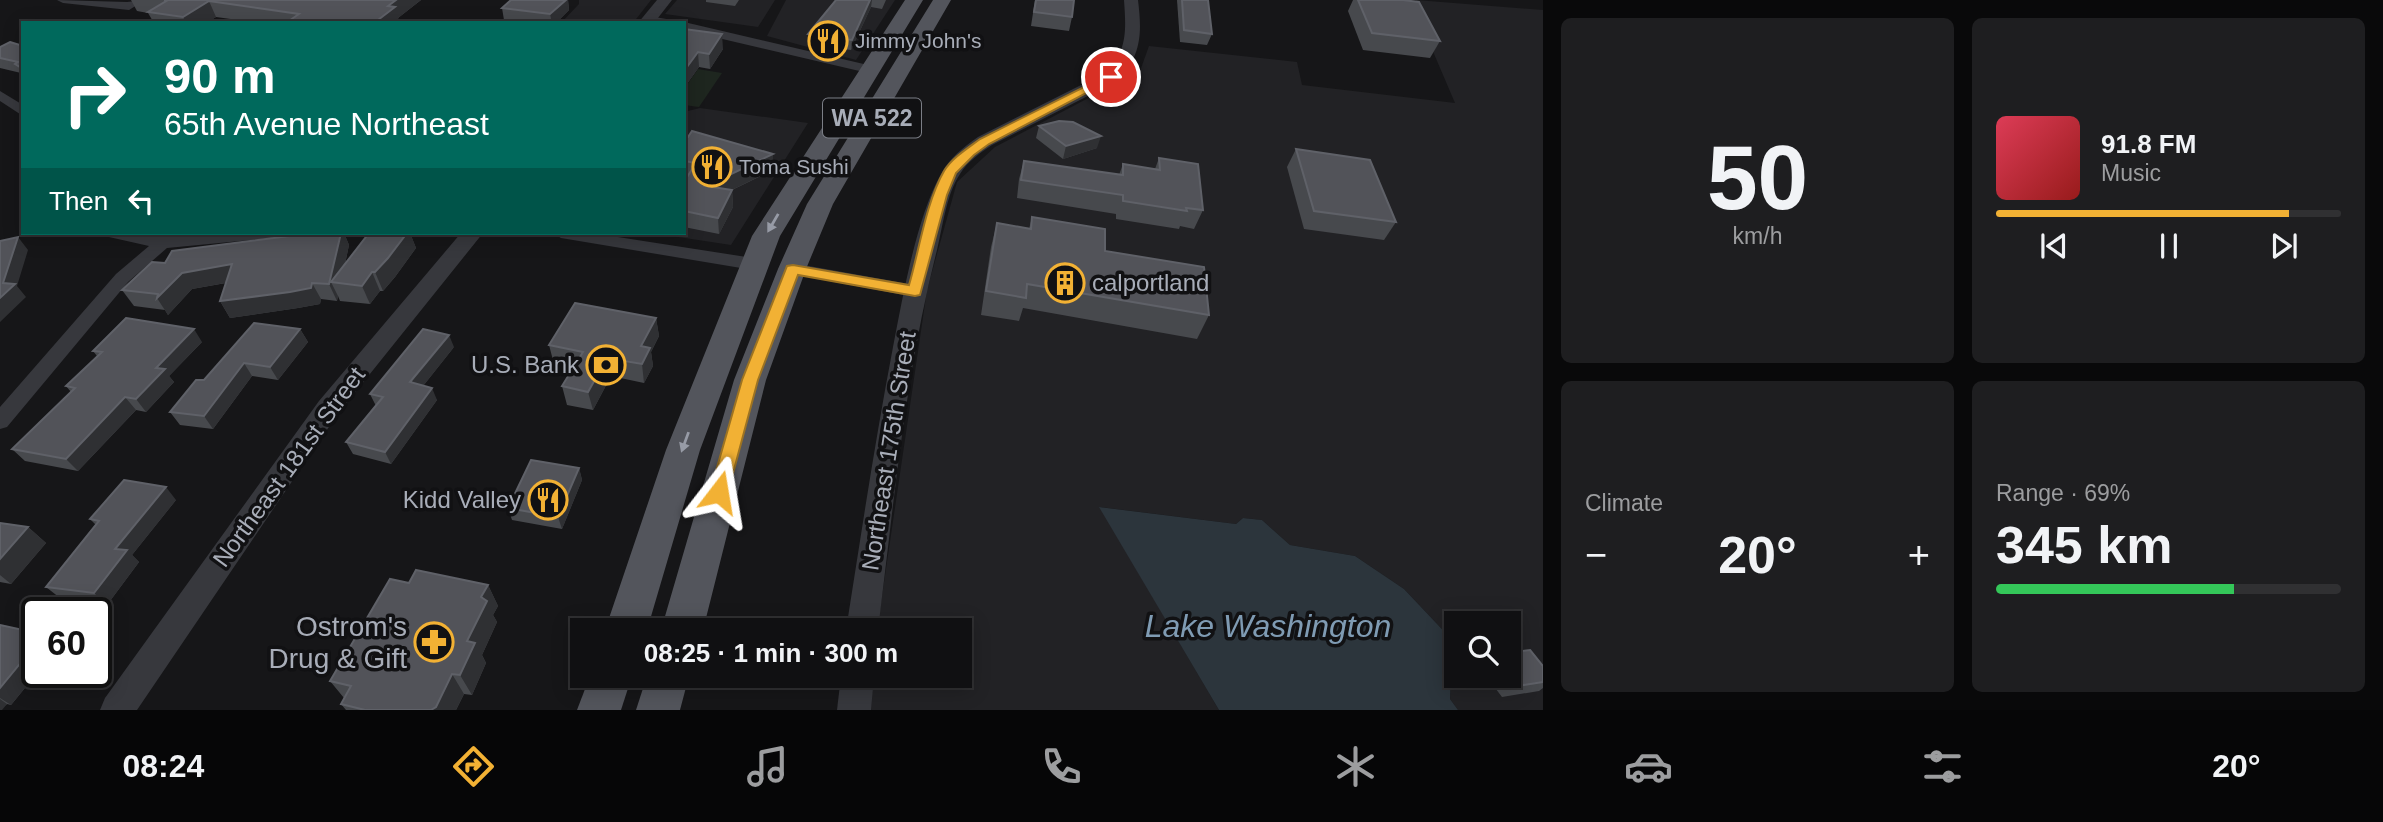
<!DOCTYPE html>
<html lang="en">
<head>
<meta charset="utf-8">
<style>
  :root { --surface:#101012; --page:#1e1e20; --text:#f1f3f6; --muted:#9c9d9f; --line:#303032; --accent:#f2b134 }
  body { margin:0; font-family:Helvetica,sans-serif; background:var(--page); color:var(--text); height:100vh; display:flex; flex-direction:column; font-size:26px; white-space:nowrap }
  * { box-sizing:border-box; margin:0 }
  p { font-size:23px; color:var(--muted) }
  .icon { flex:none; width:38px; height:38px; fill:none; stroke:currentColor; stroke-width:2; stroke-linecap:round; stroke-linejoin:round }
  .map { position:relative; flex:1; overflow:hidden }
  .details { display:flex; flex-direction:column; gap:18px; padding:18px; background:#09090a; width:840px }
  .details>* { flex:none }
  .hud { position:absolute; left:21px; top:21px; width:665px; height:214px; border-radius:0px; box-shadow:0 4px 18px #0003,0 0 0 2px var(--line); background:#00695c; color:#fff; overflow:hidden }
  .fabs { position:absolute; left:1444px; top:611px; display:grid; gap:14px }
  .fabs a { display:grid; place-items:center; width:77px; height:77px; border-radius:0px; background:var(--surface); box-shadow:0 4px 18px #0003,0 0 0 2px var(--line); font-size:35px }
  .speed { position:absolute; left:21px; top:597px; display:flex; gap:14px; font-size:35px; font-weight:700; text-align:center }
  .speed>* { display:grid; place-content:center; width:91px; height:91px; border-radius:50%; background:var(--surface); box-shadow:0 4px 18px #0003,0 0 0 2px var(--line); line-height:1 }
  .speed .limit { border:4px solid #111; border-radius:10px; background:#fff; color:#111 }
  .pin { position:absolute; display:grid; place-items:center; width:60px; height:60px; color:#fff; margin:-30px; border:4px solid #fff; border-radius:50%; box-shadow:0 2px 7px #0007 }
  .me { position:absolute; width:77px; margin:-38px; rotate:14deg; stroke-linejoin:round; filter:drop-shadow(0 0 5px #0008) }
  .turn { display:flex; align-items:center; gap:24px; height:147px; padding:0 28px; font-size:32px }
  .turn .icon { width:91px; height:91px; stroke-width:2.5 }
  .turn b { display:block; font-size:49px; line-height:60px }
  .then { display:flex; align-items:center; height:66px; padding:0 28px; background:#0003; gap:14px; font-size:26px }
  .big { font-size:52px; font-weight:700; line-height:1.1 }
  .details .tile { flex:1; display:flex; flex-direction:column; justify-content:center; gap:10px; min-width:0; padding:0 24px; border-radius:10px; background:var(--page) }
  .details .dial { align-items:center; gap:0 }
  .dial b { font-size:91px; line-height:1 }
  .song { display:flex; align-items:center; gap:21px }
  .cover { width:84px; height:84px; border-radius:10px; background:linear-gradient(135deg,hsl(350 70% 55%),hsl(0 70% 35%)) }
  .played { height:7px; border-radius:4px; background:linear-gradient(90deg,var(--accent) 85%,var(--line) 85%) }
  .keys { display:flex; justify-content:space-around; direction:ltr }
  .heat { display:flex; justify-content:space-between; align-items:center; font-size:38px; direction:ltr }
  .charge { height:10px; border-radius:5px; background:linear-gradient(90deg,#34c759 69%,var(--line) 0) }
  .details .tiles { flex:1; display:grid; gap:18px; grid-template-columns:repeat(2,1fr) }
  .trip { position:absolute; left:570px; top:618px; width:402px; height:70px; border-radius:0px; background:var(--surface); box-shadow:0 4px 18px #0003,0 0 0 2px var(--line); font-weight:700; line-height:70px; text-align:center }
  .menu { display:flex; height:112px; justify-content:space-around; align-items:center; background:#060607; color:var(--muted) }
  .menu .icon { width:49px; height:49px }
  .menu .current { color:var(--accent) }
  .menu b { font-size:32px; color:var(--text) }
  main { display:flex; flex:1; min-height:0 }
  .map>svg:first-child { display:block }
  .built { fill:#222225 }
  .green { fill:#1e261f }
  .water { fill:#2c353c }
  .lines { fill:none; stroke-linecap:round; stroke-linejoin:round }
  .minor { fill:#37383d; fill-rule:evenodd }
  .tertiary { fill:#37383d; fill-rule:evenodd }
  .primary { fill:#53555c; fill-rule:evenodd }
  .wall { fill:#47494d }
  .shaded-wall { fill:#2f3033 }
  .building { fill:#525359; stroke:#5f6168; stroke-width:2 }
  .oneway { fill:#979ba6 }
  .route { fill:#f2b134; stroke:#9d7322; stroke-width:2 }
  .labels { text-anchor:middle; stroke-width:7; stroke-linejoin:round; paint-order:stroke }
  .far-poi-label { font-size:21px; fill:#a8adb8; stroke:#111113; text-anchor:start }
  .shield { fill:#111113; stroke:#7b7e86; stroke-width:2 }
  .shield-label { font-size:23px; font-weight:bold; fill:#a8adb8 }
  .poi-label { font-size:24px; fill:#a8adb8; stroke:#111113; text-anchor:end }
  .street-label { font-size:24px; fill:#a8adb8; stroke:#111113 }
  .near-poi-label { font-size:28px; fill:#a8adb8; stroke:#111113; text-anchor:end }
  .near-water-label { font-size:32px; font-style:italic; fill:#7f9bb3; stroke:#111113 }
</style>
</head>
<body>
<main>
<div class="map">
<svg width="1543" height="710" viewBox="0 0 1543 710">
  <rect width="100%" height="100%" fill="#161618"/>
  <!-- built -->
  <g class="built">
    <path d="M579,0H651L633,23H561L579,4Z"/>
    <path d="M677,0H775L758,27L665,14Z"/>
    <path d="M786,0H895L856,60L767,36Z"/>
    <path d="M1416,0L1543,10V710H1458L1450,699L1451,676L1456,671V676H1508V623H1456V644L1404,589L1355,556L1290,545L1262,520L1243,518L1236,524L1100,507L1219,710H871L872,676H961V630H877L927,290L957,182L995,147L1140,71L1149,46L1297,62L1302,85L1455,103L1414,7Z"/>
    <path d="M700,108L808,123L731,245L652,233H684V112Z"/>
  </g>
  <!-- green -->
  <path class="green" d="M698,69L722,73L699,107L684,105V89Z"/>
  <!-- water -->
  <path class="water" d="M1099,507L1236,524L1243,518L1262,520L1290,545L1355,556L1404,589L1456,644V671L1451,676L1450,699L1458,710H1219Z"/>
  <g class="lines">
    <!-- minor -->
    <g class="minor">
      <path d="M57,0L127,2L145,0L129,10L63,3Z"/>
      <path d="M649,16L672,20L674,23H645L643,20Z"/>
      <path d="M684,22L868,65L875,69L868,73L684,30Z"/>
      <path d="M0,91L23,105V116L0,101Z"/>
      <path d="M107,233H138L159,237L164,233H182L180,236L217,233H280L272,238L167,248L128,282L7,427L0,429V407L116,274L149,246L109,237Z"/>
      <path d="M553,233H592L753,258L762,264L753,270L561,238Z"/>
      <path d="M792,263L915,285L924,291L915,297L786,273L783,269Z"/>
    </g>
    <!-- tertiary -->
    <g class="tertiary">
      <path d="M657,0H672L654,23H638Z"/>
      <path d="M1124,0H1138C1142,33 1142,56 1117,81L992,145C980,153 968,161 960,174C946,195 943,226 937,250C905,374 894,503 878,630H846C861,535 875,441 893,347C903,296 916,219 941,174C949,158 964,147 978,137L1105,73C1128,52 1126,29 1124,0Z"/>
      <path d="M461,233H483L337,415L137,710H100L105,698L319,401Z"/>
      <path d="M841,676H874L871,710H837Z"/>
    </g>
    <!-- primary -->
    <g class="primary">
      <path d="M905,0H923L780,236L700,450L647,630H605L666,450L752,236Z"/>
      <path d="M933,0H951L833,204L806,269L766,380L703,630H661L734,380L778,269L807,204Z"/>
      <path d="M590,676H632L621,710H577Z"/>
      <path d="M647,676H689L680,710H636Z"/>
    </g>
  </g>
  <!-- wall -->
  <g class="wall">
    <path d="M131,0H421L398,18L400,23H259L216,17L206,23H154L148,13L137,11Z"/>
    <path d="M511,0H568L569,10L556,23H529L504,20L502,8Z"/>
    <path d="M706,0H739L735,6L706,2Z"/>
    <path d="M836,0H886L882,9L871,7L851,50L808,45V34Z"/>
    <path d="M1035,0H1074L1072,17L1069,31L1031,26Z"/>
    <path d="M1177,0H1208L1212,34L1207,45L1180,42Z"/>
    <path d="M1353,0H1403L1440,41L1430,58L1363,50L1348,11Z"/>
    <path d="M684,29L723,49L710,69L699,67L684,88Z"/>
    <path d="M23,46V75L21,73L0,68V47Z"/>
    <path d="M1039,126L1097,148L1063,159L1036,138Z"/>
    <path d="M684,137L773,170L732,190L733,207L719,234L684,227V182L687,177H684Z"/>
    <path d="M1296,149L1396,222L1384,240L1304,229L1287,167Z"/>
    <path d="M1159,158L1203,210L1194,229L1180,226L1179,229L1116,219V214L1017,198L1019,179L1024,161L1119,175L1123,164L1155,169Z"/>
    <path d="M1032,217L1105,251L1209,315L1197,339L1023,308L1019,321L981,315L991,247L997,223L1029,229Z"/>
    <path d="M313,233H344L349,245L345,264L369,233H410L416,248L395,277L383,291H380L370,304L340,301L338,296L337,301L321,299L320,304L298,308L230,318L220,301L226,283L192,289L168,315L165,310L134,306L122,290L165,263Z"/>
    <path d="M656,318L659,336L651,352L653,366L644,383L611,376L593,410L567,405L562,386L573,368L554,364L549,345Z"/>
    <path d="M300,329L308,342L278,380L252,376L213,429L180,425L170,412L204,380Z"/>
    <path d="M202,342L169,376L174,382L146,412L136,410L78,471L25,461L12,449L71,392L66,386L97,356L93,351Z"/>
    <path d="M454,347L423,386L437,400L391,464L353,454L346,442L376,406L370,394Z"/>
    <path d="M579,468L582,480L562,529L512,520L508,508Z"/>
    <path d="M176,500L132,555L139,562L107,605L60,598L46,587L96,525L90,519Z"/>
    <path d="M0,523L28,527L46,543L11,584L0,582Z"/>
    <path d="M409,583L488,585L498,606L493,615L497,622L482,655L486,663L472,695L464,694L456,710H346L341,704L344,698L330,681Z"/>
    <path d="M0,625L38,672L11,705L7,704L0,710Z"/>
    <path d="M1508,653L1543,666V688L1539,691L1502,697L1486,676H1508Z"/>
  </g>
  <!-- shaded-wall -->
  <g class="shaded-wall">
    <path d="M396,0H421L398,18L399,23H374L388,6Z"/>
    <path d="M566,0H568L569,10L556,23H552L550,14Z"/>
    <path d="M870,0H872L871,7L851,50L852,40Z"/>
    <path d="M209,1L216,17L206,23H186L183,17Z"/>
    <path d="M722,34L723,49L710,69L709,54Z"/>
    <path d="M698,52L699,67L684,88V71Z"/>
    <path d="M1101,136L1097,148L1063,159L1066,146Z"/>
    <path d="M773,154V170L707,202L706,186Z"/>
    <path d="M732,190L733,207L719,234L718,218Z"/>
    <path d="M341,233H344L349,245L341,283L331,282L338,296L337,301L329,284Z"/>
    <path d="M407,233H410L416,248L395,277L383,291L375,272Z"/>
    <path d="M18,237L28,250L17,286L26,297L0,322V298L3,283Z"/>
    <path d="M232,264L242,280L192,289L168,315L157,298L182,273Z"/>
    <path d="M372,272L380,291L370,304L362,286Z"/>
    <path d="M312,283L321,299L320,304L298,308L230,318L220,301Z"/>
    <path d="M656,318L659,336L651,352L653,366L644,383L642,364L641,346Z"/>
    <path d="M194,329L202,342L169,376L174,382L146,412L136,399L156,368Z"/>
    <path d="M300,329L308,342L278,380L270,367Z"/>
    <path d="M449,335L454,347L416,395L410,382Z"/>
    <path d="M607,358L611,376L593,410L588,392Z"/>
    <path d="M244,363L252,376L213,429L204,416Z"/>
    <path d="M432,388L437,400L391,464L385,452Z"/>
    <path d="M125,397L136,410L78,471L66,459Z"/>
    <path d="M579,468L582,480L562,529L558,517Z"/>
    <path d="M166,487L176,500L132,555L139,562L107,605L94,593L115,549Z"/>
    <path d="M28,527L46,543L11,584L0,575V559Z"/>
    <path d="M488,585L498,606L493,615L497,622L482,655L486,663L472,695L460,675L467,641L481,597Z"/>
    <path d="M37,643L38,672L11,705L0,698V688Z"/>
    <path d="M452,674L464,694L456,710H431Z"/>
    <path d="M0,699L7,704L2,710H0Z"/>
  </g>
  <!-- building -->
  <g class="building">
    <path d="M164,0H396L388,6L395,7L374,23H286L299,14L209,1L183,17L148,12L168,0Z"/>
    <path d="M511,0H566L550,14L502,8Z"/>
    <path d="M836,0H870L852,40L808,34Z"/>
    <path d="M1036,0H1074L1072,17L1034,12Z"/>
    <path d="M1182,0H1208L1212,34L1184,30Z"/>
    <path d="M1358,0H1403L1419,2L1440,41L1372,33Z"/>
    <path d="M684,29L722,34L709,54L698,52L684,71Z"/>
    <path d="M10,42L23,46V69L15,64L18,62L0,58V47Z"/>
    <path d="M1059,121L1073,122L1101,136L1066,146L1039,126Z"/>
    <path d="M692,131L773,154L706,186L732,190L718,218L684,211V182L696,163L684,161V137H688Z"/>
    <path d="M1296,149L1370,160L1396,222L1314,211Z"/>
    <path d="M1159,158L1198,164L1203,210L1186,208L1187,211L1123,201V195L1021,180L1024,161L1123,175V164L1160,170Z"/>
    <path d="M1032,217L1105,229V251L1204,267L1209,315L1027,284L1026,298L986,291L997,223L1031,229Z"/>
    <path d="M313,233H341L329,284L312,283L311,288L290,292L220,301L232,264L182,273L157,298L158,294L122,290L152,262L165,263L172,251Z"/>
    <path d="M369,233H407L388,258L375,272H372L362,286L331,282Z"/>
    <path d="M18,237L3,283L15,284L0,298V241Z"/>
    <path d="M575,303L656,318L641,346L650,348L642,364L607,358L588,392L562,386L583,352L549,345Z"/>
    <path d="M126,318L194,329L156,368L165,369L136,399L125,397L66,459L12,449L75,388L66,386L102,352L93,351Z"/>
    <path d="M254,323L300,329L270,367L244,363L204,416L170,412L196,380H204Z"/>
    <path d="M423,329L449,335L410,382L432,388L385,452L346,442L383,397L370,394Z"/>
    <path d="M531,460L579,468L558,517L508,508Z"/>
    <path d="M124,480L166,487L115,549L127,550L94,593L46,587L99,521L90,519Z"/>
    <path d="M0,523L28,527L0,559Z"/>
    <path d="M416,570L488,585L481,597L487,601L467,641L475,643L460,675L452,674L436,707L431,710H365L341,704L351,686L330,681L390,579L409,583Z"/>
    <path d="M0,625L37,633V643L0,688Z"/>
    <path d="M1530,650L1543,666V682L1517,686L1508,675V653Z"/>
  </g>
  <!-- one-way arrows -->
  <defs><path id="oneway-solid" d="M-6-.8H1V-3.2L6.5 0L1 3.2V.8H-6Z" transform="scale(1.75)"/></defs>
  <g class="oneway">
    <use href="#oneway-solid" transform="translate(773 223) rotate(120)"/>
    <use href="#oneway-solid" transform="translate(685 442) rotate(110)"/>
  </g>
  <!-- route -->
  <path class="route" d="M1108,75L1117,77L989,144L974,155L956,173L947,195L920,295L915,296L798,275L758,380L728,492L725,497L719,500L712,497L710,492L742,380L787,266L793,265L909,285C919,251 926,202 944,171C952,158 968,148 980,139Z"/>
  <!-- icons -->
  <defs>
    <g id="restaurant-ring" transform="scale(2.0125)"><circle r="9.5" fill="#111113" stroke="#f2b134" stroke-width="1.5"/><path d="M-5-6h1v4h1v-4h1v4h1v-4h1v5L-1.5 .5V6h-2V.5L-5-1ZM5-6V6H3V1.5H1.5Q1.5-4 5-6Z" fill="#f2b134"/></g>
    <g id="building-ring" transform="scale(2.0125)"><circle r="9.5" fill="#111113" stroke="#f2b134" stroke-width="1.5"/><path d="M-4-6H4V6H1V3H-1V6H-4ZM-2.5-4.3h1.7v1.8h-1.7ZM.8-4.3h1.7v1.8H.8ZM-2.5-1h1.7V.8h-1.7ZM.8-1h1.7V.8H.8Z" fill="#f2b134"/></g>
    <g id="bank-ring" transform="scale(2.0125)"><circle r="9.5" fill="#111113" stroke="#f2b134" stroke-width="1.5"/><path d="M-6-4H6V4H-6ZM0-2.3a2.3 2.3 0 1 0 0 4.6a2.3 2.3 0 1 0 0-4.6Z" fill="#f2b134"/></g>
    <g id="pharmacy-ring" transform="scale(2.0125)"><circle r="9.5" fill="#111113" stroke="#f2b134" stroke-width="1.5"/><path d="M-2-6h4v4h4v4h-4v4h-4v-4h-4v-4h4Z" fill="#f2b134"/></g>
  </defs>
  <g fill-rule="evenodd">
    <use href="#restaurant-ring" x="828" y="41"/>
    <use href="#restaurant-ring" x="712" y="167"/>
    <use href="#building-ring" x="1065" y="283"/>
    <use href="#bank-ring" x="606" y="365"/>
    <use href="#restaurant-ring" x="548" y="500"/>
    <use href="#pharmacy-ring" x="434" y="642"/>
  </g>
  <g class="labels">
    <!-- far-poi labels -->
    <g class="far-poi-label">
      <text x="855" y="48">Jimmy John's</text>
      <text x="739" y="174">Toma Sushi</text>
    </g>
    <!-- shield labels -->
    <rect class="shield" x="823" y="98.5" width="98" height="39" rx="5"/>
    <g class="shield-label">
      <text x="872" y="126">WA 522</text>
    </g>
    <!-- poi labels -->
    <g class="poi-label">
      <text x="1092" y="291" text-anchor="start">calportland</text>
      <text x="579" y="373">U.S. Bank</text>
      <text x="521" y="508">Kidd Valley</text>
    </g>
    <!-- street labels -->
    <g class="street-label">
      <text transform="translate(889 451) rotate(-81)" y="8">Northeast 175th Street</text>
      <text transform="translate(289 467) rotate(-54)" y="8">Northeast 181st Street</text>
    </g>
    <!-- near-poi labels -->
    <g class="near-poi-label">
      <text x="407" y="636">Ostrom's<tspan x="407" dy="32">Drug &amp; Gift</tspan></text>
    </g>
    <!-- near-water labels -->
    <g class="near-water-label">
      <text x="1268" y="637">Lake Washington</text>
    </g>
  </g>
</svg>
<div class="fabs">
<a><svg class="icon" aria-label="search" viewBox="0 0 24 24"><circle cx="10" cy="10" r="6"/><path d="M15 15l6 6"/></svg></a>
</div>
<div class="speed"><div class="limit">60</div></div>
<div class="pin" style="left:1111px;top:77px;background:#d93025"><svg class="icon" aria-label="arrive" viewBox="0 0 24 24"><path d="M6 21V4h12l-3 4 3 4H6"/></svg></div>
<svg class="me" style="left:719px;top:492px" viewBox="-20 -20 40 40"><path d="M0-17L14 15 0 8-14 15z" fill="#f2b134" stroke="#fff" stroke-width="4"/></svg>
<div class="trip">08:25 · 1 min · 300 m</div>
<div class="hud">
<div class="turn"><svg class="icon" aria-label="right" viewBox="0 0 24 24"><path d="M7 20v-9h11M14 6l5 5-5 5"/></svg><div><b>90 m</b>65th Avenue Northeast</div></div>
<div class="then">Then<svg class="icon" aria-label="left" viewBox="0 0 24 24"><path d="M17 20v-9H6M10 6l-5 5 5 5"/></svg></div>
</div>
</div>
<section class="details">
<div class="tiles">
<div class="tile dial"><b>50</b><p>km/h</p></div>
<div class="tile">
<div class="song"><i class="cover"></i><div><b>91.8 FM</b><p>Music</p></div></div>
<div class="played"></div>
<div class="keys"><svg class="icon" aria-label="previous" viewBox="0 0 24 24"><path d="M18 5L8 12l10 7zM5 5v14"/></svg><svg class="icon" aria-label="pause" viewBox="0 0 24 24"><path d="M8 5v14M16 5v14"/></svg><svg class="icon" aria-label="next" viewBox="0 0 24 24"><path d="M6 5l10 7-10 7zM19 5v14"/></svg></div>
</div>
<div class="tile"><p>Climate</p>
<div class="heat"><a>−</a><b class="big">20°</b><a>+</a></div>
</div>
<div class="tile"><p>Range · 69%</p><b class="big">345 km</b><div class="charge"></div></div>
</div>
</section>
</main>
<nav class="menu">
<b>08:24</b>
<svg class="icon current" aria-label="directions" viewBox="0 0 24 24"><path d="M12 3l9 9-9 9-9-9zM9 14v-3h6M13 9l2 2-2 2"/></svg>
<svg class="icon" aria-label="music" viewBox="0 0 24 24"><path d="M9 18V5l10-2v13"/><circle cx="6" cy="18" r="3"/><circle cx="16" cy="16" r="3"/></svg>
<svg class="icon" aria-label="phone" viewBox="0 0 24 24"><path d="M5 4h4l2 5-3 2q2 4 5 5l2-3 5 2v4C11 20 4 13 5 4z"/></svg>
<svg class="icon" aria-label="climate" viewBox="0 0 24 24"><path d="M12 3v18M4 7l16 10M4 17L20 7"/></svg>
<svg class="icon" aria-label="car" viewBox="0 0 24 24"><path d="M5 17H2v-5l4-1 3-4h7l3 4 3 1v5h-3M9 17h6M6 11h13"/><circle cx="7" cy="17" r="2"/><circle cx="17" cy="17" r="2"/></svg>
<svg class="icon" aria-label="filters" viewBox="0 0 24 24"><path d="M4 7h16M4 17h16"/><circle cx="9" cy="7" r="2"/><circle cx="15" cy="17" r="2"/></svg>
<b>20°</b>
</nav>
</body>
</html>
